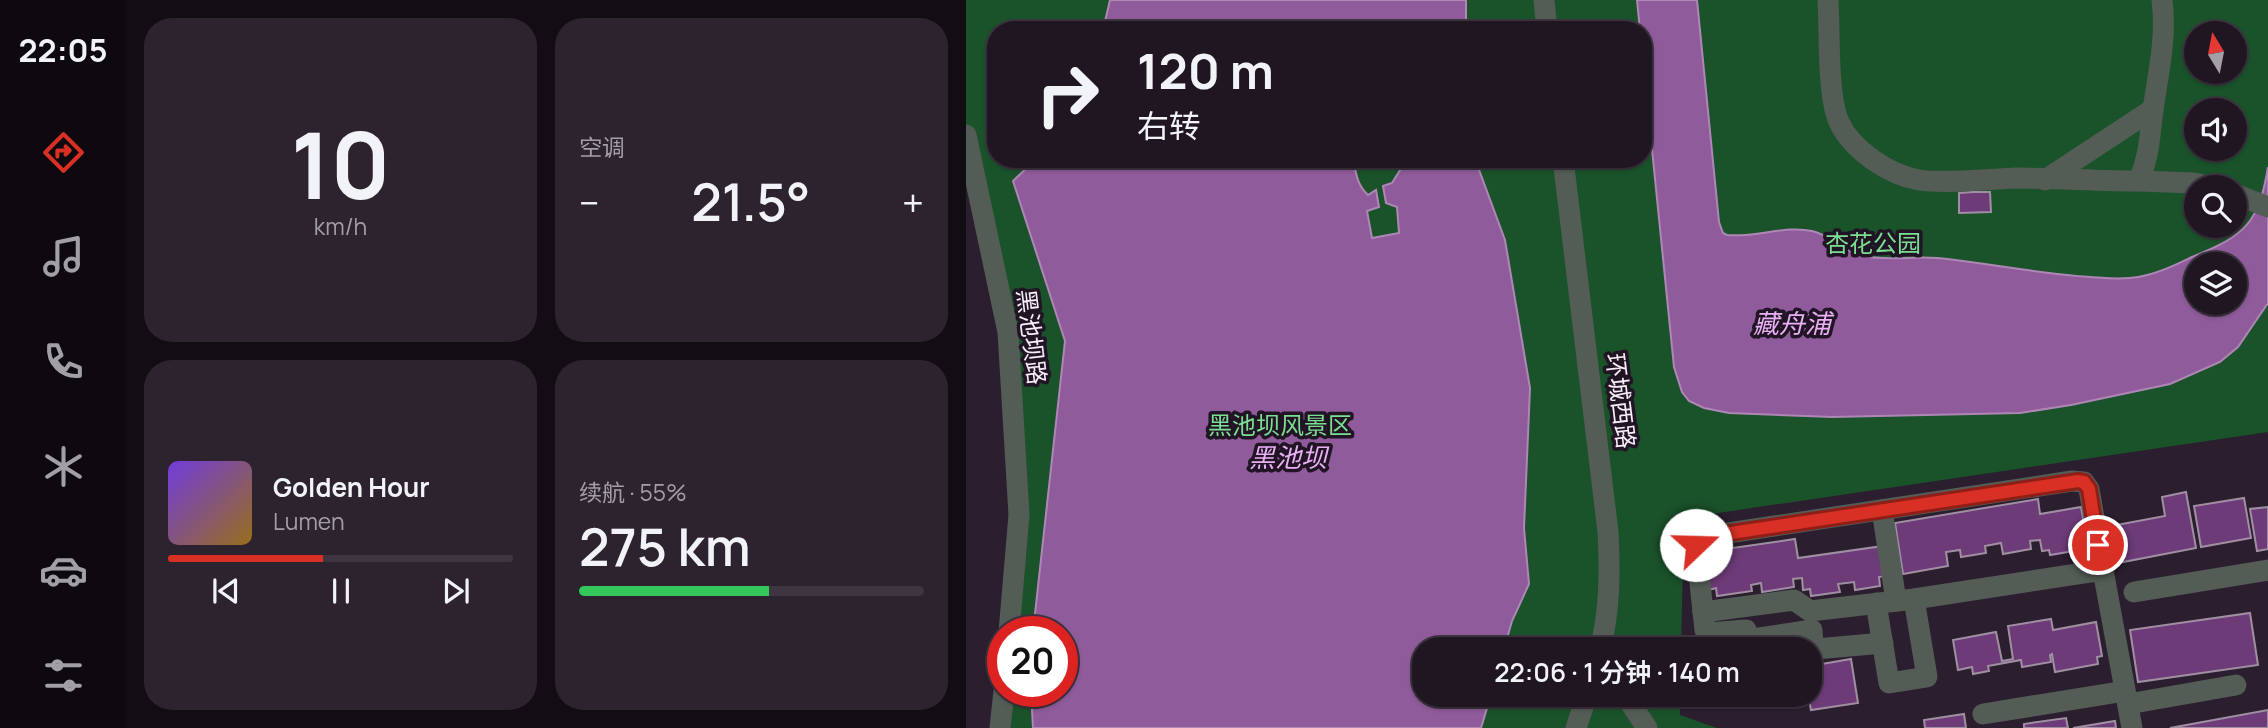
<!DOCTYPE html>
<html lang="zh">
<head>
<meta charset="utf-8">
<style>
  :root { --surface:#201622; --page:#2d232f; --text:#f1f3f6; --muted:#a29fa5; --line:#3d3540; --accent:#d93025 }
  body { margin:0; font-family:Manrope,"Noto Sans SC",sans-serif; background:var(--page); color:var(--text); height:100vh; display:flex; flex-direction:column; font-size:26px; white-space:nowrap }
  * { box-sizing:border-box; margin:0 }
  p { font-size:23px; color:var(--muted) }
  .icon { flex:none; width:38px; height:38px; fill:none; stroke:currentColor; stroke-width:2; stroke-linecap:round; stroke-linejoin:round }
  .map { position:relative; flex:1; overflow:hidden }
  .details { display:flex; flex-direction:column; gap:18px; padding:18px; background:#120c13; width:840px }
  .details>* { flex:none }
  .guide { position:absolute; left:21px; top:21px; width:665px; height:147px; border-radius:28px; box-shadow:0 2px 5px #0004,0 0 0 2px var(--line); background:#201622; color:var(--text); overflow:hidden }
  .needle { width:46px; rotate:350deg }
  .tools { position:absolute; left:1218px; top:21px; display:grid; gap:14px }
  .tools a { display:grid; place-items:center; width:63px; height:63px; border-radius:50%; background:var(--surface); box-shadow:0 2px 5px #0004,0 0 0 2px var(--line); font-size:35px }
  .speed { position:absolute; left:21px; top:616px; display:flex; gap:14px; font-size:35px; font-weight:700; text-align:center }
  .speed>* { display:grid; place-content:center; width:91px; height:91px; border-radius:50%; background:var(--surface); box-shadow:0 2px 5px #0004,0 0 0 2px var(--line); line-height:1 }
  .speed .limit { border:10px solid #d22; background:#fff; color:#111 }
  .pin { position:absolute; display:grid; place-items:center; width:60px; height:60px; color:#fff; margin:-30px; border:4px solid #fff; border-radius:50%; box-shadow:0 2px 7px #0007 }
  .me { position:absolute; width:77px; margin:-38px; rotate:69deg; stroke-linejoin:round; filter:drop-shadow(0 0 5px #0008) }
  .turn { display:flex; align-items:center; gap:24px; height:147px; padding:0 35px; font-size:32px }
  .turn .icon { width:91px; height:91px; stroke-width:2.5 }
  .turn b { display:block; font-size:49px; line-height:60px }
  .big { font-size:52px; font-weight:600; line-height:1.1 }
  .details .tile { flex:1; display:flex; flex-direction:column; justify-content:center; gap:10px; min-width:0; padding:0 24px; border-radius:28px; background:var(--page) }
  .details .dial { align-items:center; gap:0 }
  .dial b { font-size:91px; line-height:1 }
  .song { display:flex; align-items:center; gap:21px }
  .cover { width:84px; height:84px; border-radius:10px; background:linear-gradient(135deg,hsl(260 70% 55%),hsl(40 70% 35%)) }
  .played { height:7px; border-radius:4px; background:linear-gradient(90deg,var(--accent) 45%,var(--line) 45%) }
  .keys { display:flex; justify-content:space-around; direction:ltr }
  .heat { display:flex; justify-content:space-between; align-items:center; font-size:38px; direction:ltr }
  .charge { height:10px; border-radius:5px; background:linear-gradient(90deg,#34c759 55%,var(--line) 0) }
  .details .tiles { flex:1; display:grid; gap:18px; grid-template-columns:repeat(2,1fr) }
  .trip { position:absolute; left:446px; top:637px; width:410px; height:70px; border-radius:28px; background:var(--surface); box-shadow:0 2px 5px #0004,0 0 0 2px var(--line); font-weight:600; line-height:70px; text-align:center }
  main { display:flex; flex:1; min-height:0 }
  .menu { display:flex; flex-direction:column; width:126px; justify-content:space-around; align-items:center; background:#0d090e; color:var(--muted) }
  .menu .icon { width:49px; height:49px }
  .menu .selected { color:var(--accent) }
  .menu b { font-size:32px; color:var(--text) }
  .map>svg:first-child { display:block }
  .green { fill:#1a522a; fill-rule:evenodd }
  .water { fill:#8f5b9a; stroke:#ae87b6; stroke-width:2; fill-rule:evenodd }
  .building { fill:#6d3b78; stroke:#a08fa3; stroke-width:2 }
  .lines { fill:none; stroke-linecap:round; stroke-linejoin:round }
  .minor { stroke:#535c55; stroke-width:21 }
  .route-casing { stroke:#8d1f18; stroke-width:18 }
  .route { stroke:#d93025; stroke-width:12 }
  .labels { text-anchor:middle; stroke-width:7; stroke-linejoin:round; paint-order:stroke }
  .park-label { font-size:24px; fill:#7cde92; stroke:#211424 }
  .street-label { font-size:24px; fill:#f7eef9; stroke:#211424 }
  .water-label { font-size:26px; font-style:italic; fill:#e9b0f5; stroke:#211424 }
</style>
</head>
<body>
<main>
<nav class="menu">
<b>22:05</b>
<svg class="icon selected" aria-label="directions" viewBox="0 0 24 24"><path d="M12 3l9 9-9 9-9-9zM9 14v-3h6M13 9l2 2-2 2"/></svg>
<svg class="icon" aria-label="music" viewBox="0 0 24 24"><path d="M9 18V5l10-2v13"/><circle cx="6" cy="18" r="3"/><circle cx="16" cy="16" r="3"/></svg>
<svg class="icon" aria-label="phone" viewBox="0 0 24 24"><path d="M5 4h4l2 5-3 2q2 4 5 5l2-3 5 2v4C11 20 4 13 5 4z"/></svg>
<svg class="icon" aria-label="climate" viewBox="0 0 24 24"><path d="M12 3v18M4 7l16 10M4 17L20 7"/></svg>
<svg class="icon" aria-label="car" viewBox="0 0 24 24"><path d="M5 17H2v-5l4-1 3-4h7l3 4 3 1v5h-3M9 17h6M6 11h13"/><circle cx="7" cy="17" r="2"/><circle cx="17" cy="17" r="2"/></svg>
<svg class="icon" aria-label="filters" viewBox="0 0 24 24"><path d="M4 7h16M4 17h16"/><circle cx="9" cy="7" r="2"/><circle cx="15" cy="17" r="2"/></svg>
</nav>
<section class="details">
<div class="tiles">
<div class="tile dial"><b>10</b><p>km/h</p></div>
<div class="tile"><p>空调</p>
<div class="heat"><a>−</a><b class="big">21.5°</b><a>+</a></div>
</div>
<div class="tile">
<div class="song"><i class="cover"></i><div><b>Golden Hour</b><p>Lumen</p></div></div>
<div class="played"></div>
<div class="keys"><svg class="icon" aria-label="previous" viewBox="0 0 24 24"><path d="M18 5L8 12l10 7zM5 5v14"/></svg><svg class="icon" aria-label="pause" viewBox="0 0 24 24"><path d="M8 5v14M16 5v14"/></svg><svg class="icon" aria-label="next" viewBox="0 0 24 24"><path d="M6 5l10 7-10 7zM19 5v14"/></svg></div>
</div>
<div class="tile"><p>续航 · 55%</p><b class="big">275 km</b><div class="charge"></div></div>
</div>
</section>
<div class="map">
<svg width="1302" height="728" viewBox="0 0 1302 728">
  <rect width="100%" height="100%" fill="#2b1e2e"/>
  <!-- green -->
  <path class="green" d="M0,0H1302V432L718,518L715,649H458V695H714V715L751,728H34L38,691H96V632H43L42,332L0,135ZM30,30H677V159H30ZM1230,33H1269V72H1230ZM1230,110H1269V149H1230ZM1230,187H1269V226H1230ZM1230,264H1269V303H1230Z"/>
  <!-- water -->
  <g class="water">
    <path d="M144,0H500V30H137Z"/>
    <path d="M671,0H731L753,222L757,233L761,235C789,238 819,225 846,231C865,235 877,252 897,256C922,261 947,256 971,258C1023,263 1073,274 1124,277C1140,278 1156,280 1172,277C1191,274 1209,265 1226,257C1279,236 1293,223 1302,167V303L1272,347L1254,362L1204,384L1105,405L1054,413L866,417L763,413L738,408L723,401L716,392L708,367L677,60V30H674ZM1230,264H1269V303H1230Z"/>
    <path d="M70,159H387C390,173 391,185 402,195L410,190L413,207L401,211L406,238L433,233L431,207L420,203L417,186L426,183L436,167L456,159H509L539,240L564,388L558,528L563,584L546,621L538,649H458V695H525L515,728H67L65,691H96V632H67L99,341L47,181Z"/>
  </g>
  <!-- building -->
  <g class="building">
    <path d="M1007,192H1024L1025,212L993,213V193Z"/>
    <path d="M1220,492L1230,548L1152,563L1145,526L1199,516L1196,497Z"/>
    <path d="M1278,498L1285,538L1235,547L1228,506Z"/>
    <path d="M1072,499L1074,514L1115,507L1122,546L1114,547V550L1084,555L1083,550L1076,551L1074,540L1064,541L1065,549L1037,554L1035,543L1019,546L1020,553L995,557L994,550L980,552L982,566L937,574L929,523Z"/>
    <path d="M1302,507V549L1291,551L1284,509Z"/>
    <path d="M829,539L832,558L917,546L921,576L913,577L914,586L889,590L888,582L872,584L874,592L845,596L844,589L837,590L836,578L827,579L828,587L796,592L795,583L785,585L786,591L751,596L750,588L743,590L738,552Z"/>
    <path d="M1284,613L1292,665L1172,682L1164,630Z"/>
    <path d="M1085,619L1087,630L1130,622L1136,656L1131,657L1132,664L1089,672L1086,654L1084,655L1085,662L1056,667L1055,660L1022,666L1023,671L1007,674L1006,667L992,670L987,640L1030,632L1036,661L1047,659L1042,626Z"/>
    <path d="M885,659L892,703L845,710L842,695L844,678H846L844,666Z"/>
    <path d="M794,695H836L811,699L812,704L791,708L789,697Z"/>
    <path d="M1302,710V728H1204Z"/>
    <path d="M998,714L1000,728H959L958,720Z"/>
    <path d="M1100,718L1102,728H1058V724Z"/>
    <path d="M1149,721L1150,728H1107Z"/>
  </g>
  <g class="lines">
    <!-- minor -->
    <g class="minor">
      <path d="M578,0L581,30"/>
      <path d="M862,0C864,31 861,95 873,122C886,150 923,175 953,180C979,184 1022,179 1050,178C1090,178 1132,181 1173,181C1184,153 1183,139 1187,110C1192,74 1201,37 1196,0"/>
      <path d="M0,135L42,332L53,515L43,632"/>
      <path d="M597,159L642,532C644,572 644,611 634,649"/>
      <path d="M1079,180L1187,109"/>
      <path d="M1173,181L1228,183L1246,187"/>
      <path d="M1269,194L1302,207"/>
      <path d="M916,510L930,601"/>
      <path d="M1168,592L1302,570"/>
      <path d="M910,603L923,683L961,677L948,599"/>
      <path d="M737,612L730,545L736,537L1106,481L1118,482L1123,489L1137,570"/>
      <path d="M917,643L850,649L847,645L846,630L787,639L783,637L780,630L742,633L739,630L737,612L828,600L844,611L948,599L1137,570L1166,728"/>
      <path d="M659,695L681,728"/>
      <path d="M1162,704L1270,685"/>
      <path d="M1017,714L1159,691"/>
      <path d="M34,728L38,691"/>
      <path d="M610,728L621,695"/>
    </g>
  </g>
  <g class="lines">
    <!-- route casing -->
    <g class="route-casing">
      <path id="route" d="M730,545L732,541L738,537L1112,481L1118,482L1123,489L1132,545"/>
    </g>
    <!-- route -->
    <use href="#route" class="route"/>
  </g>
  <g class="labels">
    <!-- park labels -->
    <g class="park-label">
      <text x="907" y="252">杏花公园</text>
      <text x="314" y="434">黑池坝风景区</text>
    </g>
    <!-- street labels -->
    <g class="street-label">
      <text transform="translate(65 337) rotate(83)" y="8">黑池坝路</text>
      <text transform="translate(654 401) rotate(83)" y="8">环城西路</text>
    </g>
    <!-- water labels -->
    <g class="water-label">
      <text x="826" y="333">藏舟浦</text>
      <text x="322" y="467">黑池坝</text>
    </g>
  </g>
</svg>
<div class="tools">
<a><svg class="needle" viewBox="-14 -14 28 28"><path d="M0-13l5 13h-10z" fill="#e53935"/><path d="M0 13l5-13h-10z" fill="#a29fa5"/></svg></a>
<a><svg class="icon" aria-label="sound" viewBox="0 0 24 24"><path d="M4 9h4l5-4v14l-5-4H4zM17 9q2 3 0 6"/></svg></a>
<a><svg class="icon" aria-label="search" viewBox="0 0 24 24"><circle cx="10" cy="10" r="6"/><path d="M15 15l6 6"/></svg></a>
<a><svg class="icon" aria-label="layers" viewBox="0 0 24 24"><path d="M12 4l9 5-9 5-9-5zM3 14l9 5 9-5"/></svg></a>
</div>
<div class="speed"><div class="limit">20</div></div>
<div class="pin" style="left:1132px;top:545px;background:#d93025"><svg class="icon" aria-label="arrive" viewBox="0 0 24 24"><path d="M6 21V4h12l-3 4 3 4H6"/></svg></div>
<svg class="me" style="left:730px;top:545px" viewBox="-20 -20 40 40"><circle r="19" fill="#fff"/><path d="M0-13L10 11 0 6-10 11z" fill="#d93025"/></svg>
<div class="trip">22:06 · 1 分钟 · 140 m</div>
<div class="guide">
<div class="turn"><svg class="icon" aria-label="right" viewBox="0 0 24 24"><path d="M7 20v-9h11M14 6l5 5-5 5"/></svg><div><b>120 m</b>右转</div></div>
</div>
</div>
</main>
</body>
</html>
